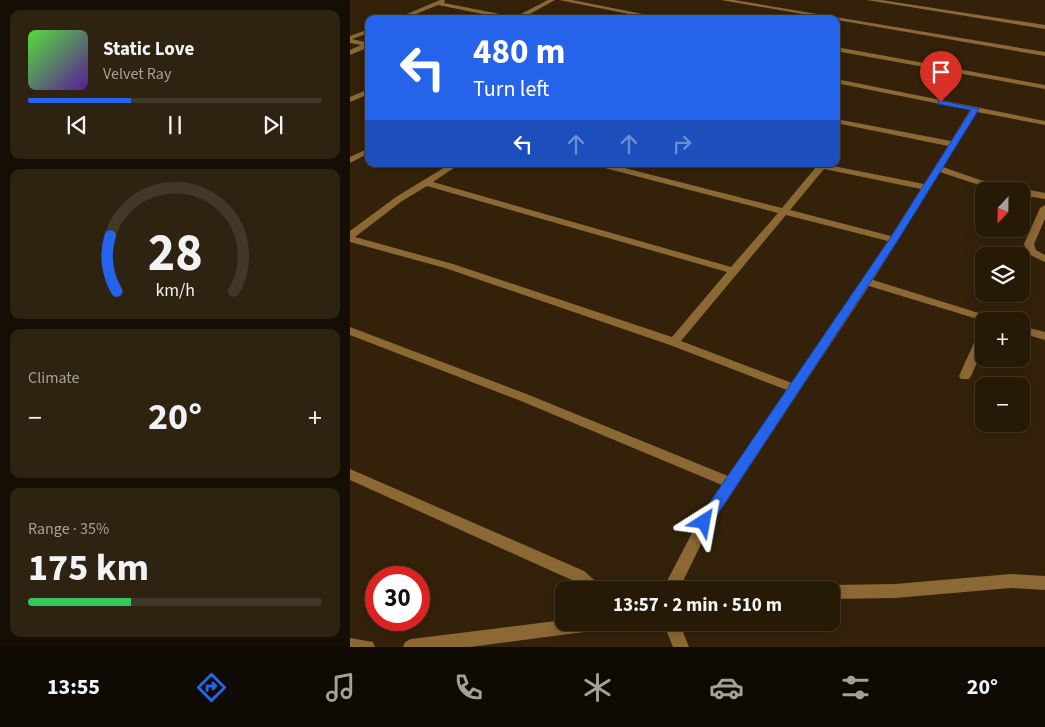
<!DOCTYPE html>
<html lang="en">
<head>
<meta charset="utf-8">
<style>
  :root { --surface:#261a07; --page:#2e2311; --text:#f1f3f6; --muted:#a4a19b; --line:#423828; --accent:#2563eb }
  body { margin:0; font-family:"Source Sans 3",sans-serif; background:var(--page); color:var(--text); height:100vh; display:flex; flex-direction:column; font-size:19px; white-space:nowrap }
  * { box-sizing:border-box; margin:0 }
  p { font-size:16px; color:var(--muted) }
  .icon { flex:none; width:28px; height:28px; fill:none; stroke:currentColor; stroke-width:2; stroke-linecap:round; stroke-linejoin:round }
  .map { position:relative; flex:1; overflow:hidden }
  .panel { display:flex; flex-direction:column; gap:10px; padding:10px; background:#150e04; width:350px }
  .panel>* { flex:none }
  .hud { position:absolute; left:15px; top:15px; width:475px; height:152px; border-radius:10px; box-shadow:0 2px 12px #0003,0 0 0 1px var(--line); background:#2563eb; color:#fff; overflow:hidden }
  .needle { width:32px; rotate:202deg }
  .fabs { position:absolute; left:625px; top:182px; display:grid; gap:10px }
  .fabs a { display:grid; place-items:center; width:55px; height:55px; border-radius:10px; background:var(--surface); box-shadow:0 2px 12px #0003,0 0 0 1px var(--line); font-size:25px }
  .speed { position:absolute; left:15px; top:566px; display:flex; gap:10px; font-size:25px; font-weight:700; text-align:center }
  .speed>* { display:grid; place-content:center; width:65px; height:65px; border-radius:50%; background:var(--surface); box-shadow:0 2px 12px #0003,0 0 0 1px var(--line); line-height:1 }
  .speed .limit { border:8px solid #d22; background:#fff; color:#111 }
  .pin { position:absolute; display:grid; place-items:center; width:42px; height:42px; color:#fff; margin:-51px -21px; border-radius:50% 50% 50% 0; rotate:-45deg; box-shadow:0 0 5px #0007 }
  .pin .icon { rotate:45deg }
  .me { position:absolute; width:55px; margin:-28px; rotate:34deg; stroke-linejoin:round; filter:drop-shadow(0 0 4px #0008) }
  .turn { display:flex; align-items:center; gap:18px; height:105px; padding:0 25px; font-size:22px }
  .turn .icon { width:65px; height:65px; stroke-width:2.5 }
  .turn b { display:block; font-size:35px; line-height:42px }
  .lanes { display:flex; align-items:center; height:48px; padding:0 25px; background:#0003; justify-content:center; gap:25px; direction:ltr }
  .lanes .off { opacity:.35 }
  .big { font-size:38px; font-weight:700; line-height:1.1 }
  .panel .tile { flex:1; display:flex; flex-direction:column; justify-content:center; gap:8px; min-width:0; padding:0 18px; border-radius:10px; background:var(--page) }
  .panel .dial { align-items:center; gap:0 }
  .dial svg { height:130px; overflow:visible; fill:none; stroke:var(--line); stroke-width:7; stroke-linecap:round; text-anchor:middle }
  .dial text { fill:var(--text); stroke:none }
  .song { display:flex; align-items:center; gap:15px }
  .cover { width:60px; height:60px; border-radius:8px; background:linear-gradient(135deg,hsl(110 70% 55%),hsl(270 70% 35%)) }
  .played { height:5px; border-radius:2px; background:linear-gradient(90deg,var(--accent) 35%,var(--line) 35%) }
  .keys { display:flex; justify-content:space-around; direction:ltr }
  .heat { display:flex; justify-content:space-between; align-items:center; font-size:28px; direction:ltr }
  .charge { height:8px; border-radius:4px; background:linear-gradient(90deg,#34c759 35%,var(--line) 0) }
  .trip { position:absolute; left:205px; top:581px; width:285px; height:50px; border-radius:10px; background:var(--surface); box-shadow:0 2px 12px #0003,0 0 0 1px var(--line); font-weight:700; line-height:50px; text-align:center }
  .tabs { display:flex; height:80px; justify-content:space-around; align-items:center; background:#0f0a03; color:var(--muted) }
  .tabs .icon { width:35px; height:35px }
  .tabs .on { color:var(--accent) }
  .tabs b { font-size:22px; color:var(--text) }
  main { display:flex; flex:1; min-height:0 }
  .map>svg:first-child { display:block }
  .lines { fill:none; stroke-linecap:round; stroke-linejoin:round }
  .minor { fill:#8c6834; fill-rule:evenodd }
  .route { fill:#2563eb; stroke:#184099 }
</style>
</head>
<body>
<main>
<section class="panel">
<div class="tile">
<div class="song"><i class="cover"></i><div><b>Static Love</b><p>Velvet Ray</p></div></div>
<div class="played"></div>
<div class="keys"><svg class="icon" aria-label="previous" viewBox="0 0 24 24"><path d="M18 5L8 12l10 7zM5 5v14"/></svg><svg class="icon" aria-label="pause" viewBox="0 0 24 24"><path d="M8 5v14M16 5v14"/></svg><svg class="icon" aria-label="next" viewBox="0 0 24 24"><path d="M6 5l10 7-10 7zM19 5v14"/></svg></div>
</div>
<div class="tile dial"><svg viewBox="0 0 100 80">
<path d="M14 69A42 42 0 1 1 86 69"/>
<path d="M14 69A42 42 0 0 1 10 35" stroke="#2563eb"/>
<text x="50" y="56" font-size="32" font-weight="700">28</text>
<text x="50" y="72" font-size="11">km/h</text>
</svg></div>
<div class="tile"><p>Climate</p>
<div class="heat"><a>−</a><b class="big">20°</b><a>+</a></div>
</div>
<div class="tile"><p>Range · 35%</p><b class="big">175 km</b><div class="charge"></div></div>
</section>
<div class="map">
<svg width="695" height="647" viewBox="0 0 695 647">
  <rect width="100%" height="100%" fill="#332209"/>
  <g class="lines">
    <!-- minor -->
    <g class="minor">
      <path d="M90,0H95L94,3L165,17L198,0H205L171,19H157L88,5L54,19H45Z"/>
      <path d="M209,0H222L318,19H304Z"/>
      <path d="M371,0H384L695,52V56Z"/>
      <path d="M517,0H531L695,25V29Z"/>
      <path d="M19,29V33L2,39L19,43V47L0,55V50L11,45L0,43V36Z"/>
      <path d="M486,47L695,85V89L486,51Z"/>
      <path d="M486,79L695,121V125L627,112L593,167L630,180L695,193V199L671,195V191C643,191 617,181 590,172L523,280L648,319L650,321H634L519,286L360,526L334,579L332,590H316L318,579L350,518L372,485L171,401L0,335V327L179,395L378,476L437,390L320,345L95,268L0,242V231L46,197L100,164H110L83,182L381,267L428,213L247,166L246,164H259L432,208L466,167L459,166L458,164H473L574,184L598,146L486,123V119L601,141L620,110L486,83ZM474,169L571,189L541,236L440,210ZM77,186L377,272L322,337L103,264L5,237L52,201ZM436,215L538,241L442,383L331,341Z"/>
      <path d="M19,89V94L0,102V97Z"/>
      <path d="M19,148V153L0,163V157Z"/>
      <path d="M695,205V219L684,244L686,250L695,255V262L678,254L674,244L690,208Z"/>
      <path d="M671,326L695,332V340L671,333Z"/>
      <path d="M634,330V347L621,376L619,379H611L609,376L628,334Z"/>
      <path d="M0,469L234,571L250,585L252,590H233L224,581L0,480Z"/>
      <path d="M661,574L695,576V590L661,588L545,598L481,599V590H474L475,587L481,585L545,584Z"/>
      <path d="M214,620V622H265L263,627L257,629L120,647H53L55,642L61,639Z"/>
      <path d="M313,622H329L339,647H323Z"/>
      <path d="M0,638L23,642L25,647H0Z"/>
    </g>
  </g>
  <!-- route -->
  <path class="route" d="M588,100L629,109L548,240L360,526L354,528L349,526L347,522L349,518L539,240L621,110L588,104Z"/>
</svg>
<div class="fabs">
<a><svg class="needle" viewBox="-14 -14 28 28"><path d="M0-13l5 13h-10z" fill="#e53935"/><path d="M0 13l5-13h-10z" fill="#a4a19b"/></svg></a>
<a><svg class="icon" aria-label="layers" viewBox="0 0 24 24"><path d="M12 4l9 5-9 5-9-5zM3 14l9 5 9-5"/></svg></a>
<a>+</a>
<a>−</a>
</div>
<div class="speed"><div class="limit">30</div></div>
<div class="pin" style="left:591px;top:102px;background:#d93025"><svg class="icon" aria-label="arrive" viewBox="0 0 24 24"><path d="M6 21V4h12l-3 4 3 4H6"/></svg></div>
<svg class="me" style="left:354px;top:522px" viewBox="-20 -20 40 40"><path d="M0-17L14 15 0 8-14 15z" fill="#2563eb" stroke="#fff" stroke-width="4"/></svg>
<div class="trip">13:57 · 2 min · 510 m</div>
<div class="hud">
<div class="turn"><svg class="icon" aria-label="left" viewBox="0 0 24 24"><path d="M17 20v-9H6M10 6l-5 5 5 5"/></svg><div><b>480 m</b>Turn left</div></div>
<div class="lanes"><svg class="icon" aria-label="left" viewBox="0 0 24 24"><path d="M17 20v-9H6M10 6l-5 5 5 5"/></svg><svg class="icon off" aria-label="ahead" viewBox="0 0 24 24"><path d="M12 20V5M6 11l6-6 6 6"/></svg><svg class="icon off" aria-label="ahead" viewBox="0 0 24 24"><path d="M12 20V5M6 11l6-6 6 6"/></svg><svg class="icon off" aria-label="right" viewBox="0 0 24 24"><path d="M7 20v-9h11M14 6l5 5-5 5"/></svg></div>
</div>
</div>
</main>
<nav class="tabs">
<b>13:55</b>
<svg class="icon on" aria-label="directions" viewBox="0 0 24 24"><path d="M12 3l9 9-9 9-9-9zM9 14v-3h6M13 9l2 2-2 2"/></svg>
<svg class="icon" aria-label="music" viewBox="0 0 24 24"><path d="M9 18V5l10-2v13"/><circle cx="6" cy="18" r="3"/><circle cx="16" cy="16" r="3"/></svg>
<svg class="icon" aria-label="phone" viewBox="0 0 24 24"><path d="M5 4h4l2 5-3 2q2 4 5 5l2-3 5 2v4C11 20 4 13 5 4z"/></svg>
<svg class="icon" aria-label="climate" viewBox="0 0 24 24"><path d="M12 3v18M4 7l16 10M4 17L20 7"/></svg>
<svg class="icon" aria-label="car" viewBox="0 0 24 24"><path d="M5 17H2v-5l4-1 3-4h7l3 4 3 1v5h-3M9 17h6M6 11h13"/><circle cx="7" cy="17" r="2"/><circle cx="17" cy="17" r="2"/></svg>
<svg class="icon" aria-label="filters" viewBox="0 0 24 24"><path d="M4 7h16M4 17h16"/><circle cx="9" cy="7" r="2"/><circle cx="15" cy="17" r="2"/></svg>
<b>20°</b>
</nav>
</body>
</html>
